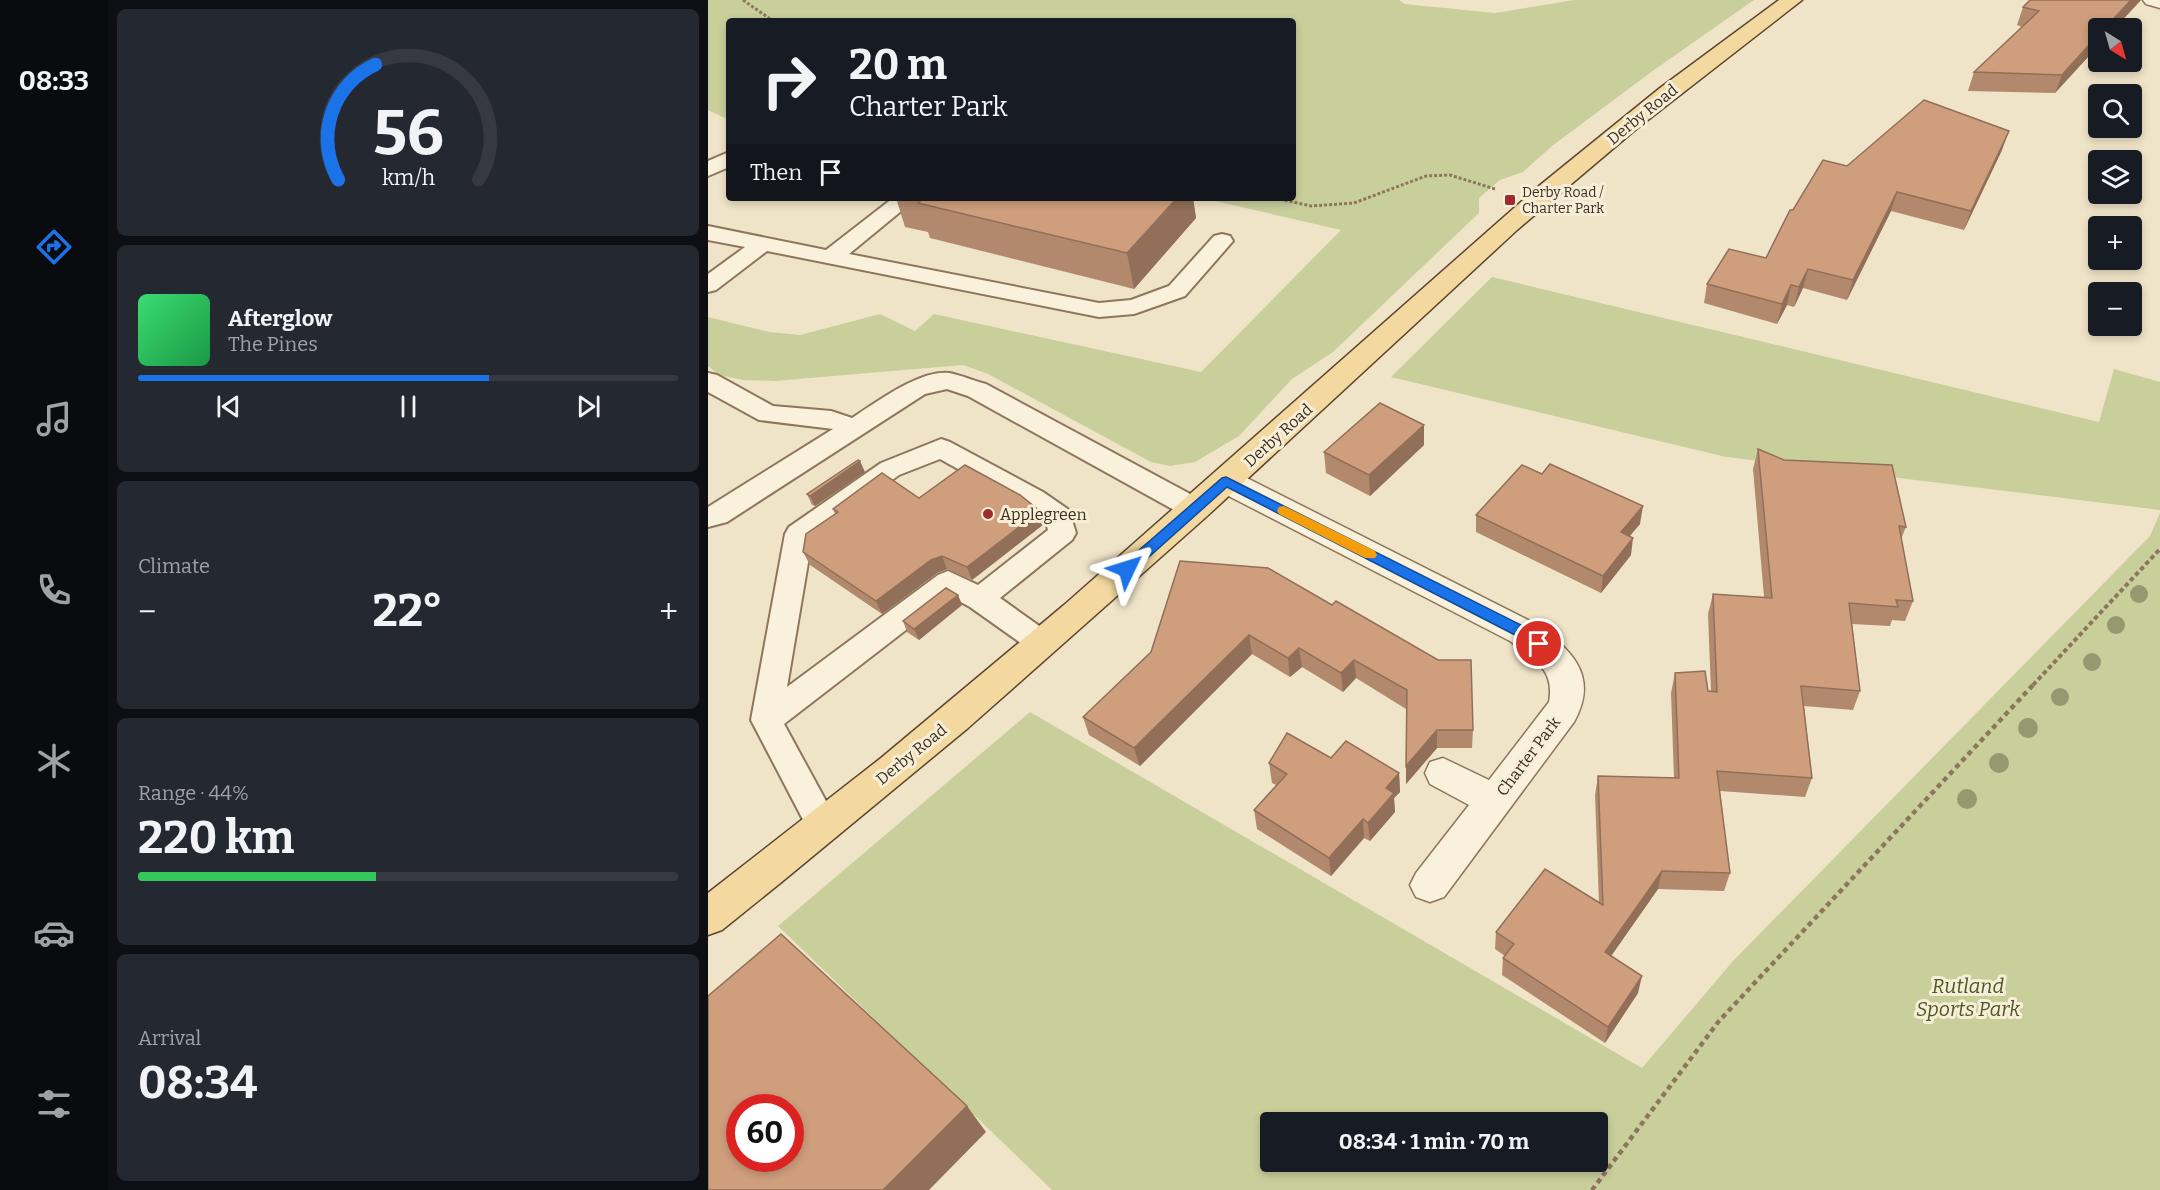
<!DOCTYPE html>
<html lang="en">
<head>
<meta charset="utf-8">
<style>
  :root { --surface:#171b24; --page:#242831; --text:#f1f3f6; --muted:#9ea1a6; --line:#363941; --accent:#1a73e8 }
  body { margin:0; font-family:Bitter,serif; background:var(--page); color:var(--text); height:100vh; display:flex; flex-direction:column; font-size:22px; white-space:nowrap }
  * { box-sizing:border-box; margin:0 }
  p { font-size:20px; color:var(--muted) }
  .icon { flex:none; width:33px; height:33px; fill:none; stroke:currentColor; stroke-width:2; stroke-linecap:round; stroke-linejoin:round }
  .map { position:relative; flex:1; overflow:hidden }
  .drawer { display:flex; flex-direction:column; gap:9px; padding:9px; background:#0d0f14; width:600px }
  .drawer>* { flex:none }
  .banner { position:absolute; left:18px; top:18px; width:570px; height:183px; border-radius:6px; box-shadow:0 3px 9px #0003; background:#171b24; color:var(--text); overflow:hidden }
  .needle { width:39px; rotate:143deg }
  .controls { position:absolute; left:1380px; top:18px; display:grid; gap:12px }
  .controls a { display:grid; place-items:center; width:54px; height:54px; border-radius:6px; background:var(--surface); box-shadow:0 3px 9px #0003; font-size:30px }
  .speed { position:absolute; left:18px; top:1094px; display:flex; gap:12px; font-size:30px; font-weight:700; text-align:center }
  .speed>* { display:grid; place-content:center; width:78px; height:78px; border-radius:50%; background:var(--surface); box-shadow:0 3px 9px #0003; line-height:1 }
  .speed .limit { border:9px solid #d22; background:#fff; color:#111 }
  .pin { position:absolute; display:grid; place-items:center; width:51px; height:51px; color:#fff; margin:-26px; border:3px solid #fff; border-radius:50%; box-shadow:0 2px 6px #0007 }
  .me { position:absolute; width:66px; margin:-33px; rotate:49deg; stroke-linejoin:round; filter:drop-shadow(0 0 4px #0008) }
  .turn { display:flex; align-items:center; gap:21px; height:126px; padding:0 24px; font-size:27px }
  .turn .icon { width:78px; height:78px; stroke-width:2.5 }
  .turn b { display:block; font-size:42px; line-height:51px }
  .then { display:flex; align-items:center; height:57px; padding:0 24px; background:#0003; gap:12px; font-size:22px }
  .big { font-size:45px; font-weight:700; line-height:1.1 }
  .drawer .widget { flex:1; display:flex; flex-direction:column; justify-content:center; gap:9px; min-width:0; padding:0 21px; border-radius:9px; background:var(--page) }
  .drawer .dial { align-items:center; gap:0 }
  .dial svg { height:156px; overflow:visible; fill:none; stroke:var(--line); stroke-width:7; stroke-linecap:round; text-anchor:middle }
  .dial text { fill:var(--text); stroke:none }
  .song { display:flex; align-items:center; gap:18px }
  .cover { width:72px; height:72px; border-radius:9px; background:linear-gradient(135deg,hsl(140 70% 55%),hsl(140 70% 35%)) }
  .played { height:6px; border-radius:3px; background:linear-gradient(90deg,var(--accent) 65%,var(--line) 65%) }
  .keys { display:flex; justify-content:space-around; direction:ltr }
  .heat { display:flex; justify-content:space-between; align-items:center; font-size:33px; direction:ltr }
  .charge { height:9px; border-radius:4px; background:linear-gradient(90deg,#34c759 44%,var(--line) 0) }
  .trip { position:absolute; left:552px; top:1112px; width:348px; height:60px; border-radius:6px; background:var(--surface); box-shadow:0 3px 9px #0003; font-weight:700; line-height:60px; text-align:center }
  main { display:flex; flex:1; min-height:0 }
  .tab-bar { display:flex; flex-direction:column; width:108px; justify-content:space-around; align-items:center; background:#090b0e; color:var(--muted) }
  .tab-bar .icon { width:42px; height:42px }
  .tab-bar .on { color:var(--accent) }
  .tab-bar b { font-size:27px; color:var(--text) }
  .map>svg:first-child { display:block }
  .green { fill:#c9cf9b; fill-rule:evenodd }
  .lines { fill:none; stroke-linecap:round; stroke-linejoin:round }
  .service-casing { stroke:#8d765c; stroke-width:4 }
  .minor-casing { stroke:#8d765c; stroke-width:3 }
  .primary-casing { stroke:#5b4430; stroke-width:3 }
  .path-far2 { stroke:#8d765c; stroke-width:3; stroke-dasharray:3 2; stroke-linecap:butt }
  .path-far1 { stroke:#8d765c; stroke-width:4; stroke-dasharray:4.5 3; stroke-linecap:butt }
  .path { stroke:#8d765c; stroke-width:4.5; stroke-dasharray:5 4; stroke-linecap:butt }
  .service { fill:#faf1dc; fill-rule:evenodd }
  .minor { fill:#faf1dc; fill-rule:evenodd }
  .primary { fill:#f3d9a0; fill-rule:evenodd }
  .tree { fill:#96986f }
  .wall { fill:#b2896c }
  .shaded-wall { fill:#916f58 }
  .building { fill:#cf9f7d; stroke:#916f58; stroke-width:1.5; fill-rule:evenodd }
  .route { fill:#1a73e8; stroke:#114b97; stroke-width:1.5 }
  .slow { fill:#f59e0b }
  .poi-dot { fill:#9e2a2b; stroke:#f7eed8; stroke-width:2 }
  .labels { text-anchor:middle; stroke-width:6; stroke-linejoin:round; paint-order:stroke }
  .far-poi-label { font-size:14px; fill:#3d2e20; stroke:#f7eed8; text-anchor:start }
  .street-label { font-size:16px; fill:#3d2e20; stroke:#f7eed8 }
  .poi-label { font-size:16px; fill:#3d2e20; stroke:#f7eed8; text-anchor:start }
  .near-park-label { font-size:20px; font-style:italic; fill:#4d5a26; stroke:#f7eed8 }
</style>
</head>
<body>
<main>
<nav class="tab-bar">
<b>08:33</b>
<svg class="icon on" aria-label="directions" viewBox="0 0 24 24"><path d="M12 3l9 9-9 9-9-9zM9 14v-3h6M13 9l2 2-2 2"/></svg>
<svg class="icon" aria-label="music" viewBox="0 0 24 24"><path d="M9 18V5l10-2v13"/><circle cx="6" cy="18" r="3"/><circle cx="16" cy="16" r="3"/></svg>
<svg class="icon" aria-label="phone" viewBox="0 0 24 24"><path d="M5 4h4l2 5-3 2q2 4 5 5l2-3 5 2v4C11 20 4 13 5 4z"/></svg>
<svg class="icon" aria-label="climate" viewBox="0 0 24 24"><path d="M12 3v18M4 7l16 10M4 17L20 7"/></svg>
<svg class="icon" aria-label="car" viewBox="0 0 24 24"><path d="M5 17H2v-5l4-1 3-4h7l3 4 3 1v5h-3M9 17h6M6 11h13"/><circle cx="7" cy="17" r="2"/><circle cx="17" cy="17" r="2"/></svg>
<svg class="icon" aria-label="filters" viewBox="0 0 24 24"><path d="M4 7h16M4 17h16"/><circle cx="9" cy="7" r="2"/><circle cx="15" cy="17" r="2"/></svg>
</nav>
<section class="drawer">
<div class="widget dial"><svg viewBox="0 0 100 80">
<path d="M14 69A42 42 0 1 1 86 69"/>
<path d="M14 69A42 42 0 0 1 33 10" stroke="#1a73e8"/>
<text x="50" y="56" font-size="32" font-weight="700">56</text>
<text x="50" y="72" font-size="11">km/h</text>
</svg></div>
<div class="widget">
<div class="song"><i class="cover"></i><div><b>Afterglow</b><p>The Pines</p></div></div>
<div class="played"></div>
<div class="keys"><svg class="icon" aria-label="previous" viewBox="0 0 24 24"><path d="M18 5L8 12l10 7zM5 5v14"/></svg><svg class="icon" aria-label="pause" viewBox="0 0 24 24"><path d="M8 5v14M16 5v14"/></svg><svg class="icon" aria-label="next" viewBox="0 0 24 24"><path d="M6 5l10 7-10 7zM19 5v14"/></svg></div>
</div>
<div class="widget"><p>Climate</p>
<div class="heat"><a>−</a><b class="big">22°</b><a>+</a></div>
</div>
<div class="widget"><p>Range · 44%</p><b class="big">220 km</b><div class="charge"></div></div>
<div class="widget"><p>Arrival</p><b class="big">08:34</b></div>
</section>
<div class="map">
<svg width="1452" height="1190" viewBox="0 0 1452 1190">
  <rect width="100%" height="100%" fill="#f0e4c8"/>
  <!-- green -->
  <g class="green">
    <path d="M0,0H691L697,4L787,13L866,0H1046L946,70L844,146L815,172L792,180L771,198V213L625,352L584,379L531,436L487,462L462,466L443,462L280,374L255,365L67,381L35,380L11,375L0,366V317L61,332L92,335L172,314L207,331L226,314L493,372L633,230L494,198H585V21H21V120L0,110Z"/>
    <path d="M784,277L1391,422L1406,369L1452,382V510L1018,457L683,377Z"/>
    <path d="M1452,513V1190H344L70,926L322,712L934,1068L1025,961L1442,536ZM562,1122H890V1161H562Z"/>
  </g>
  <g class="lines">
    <!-- service casing -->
    <g class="service-casing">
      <g id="service">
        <path d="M21,152V167L0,176V161Z"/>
        <path d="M185,198H209L141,254L391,303L423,300L461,286L506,236L514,234L522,236L525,241L477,296L426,314L391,317L59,251L8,290L0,292V274L37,247L0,240V226L118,250Z"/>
        <path d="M0,373L9,375L65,406L123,411L144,418C169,402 211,370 241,373C253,375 266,381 278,384L497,502L500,509L497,516L487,519L477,516L260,396L239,389L217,394L19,522L0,527V507L125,429L51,420L0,392Z"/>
        <path d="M233,439L242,442L335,492L361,510L368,533L364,540L292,598L344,635L349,643L344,651L334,654L324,651L262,607L242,596L76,724L131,825L127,835L115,839L103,835L43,720L77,534L81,527L173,463ZM232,459L317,506L338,522L340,530L270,585L240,571L230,575L79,687L104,539L191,475Z"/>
      </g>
    </g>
    <!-- minor casing -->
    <g class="minor-casing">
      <g id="minor">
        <path d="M1435,0H1452V8L1438,4Z"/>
        <path d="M518,470L529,473L826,623C863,649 892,675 866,722L736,897L722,902L708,897L702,885L708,873L761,805L722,784L717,773L722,762L735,758L781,780L841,702C847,669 826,659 802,641L507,489L503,481L507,473Z"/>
      </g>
    </g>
    <!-- primary casing -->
    <g class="primary-casing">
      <path id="primary" d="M1071,0H1094L927,130L809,230L498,517L260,728L76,880L14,930L0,935V893L173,758L356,605L831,186L952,88Z"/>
    </g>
    <!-- path-far2 -->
    <g class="path-far2">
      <path d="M35,0L65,21"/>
      <path d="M567,198L603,206L646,203L718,176L742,175L787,189"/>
    </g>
    <!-- path-far1 -->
    <path class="path-far1" d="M1325,685L1452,549"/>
    <!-- path -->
    <path class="path" d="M884,1190L1011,1021L1326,684"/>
    <!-- service -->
    <use href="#service" class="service"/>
    <!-- minor -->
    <use href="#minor" class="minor"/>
    <!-- primary -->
    <use href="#primary" class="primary"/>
  </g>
  <!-- trees -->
  <g class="tree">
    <circle cx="1431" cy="594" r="9"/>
    <circle cx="1408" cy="625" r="9"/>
    <circle cx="1384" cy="662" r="9"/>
    <circle cx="1352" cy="697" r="9"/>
    <circle cx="1320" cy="728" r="10"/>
    <circle cx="1291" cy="763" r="10"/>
    <circle cx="1259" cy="799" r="10"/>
  </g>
  <!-- wall -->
  <g class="wall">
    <path d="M1322,0H1433L1407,28H1390V46L1347,93L1260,91L1266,72L1314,27L1309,25L1315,7Z"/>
    <path d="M1294,150L1256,230L1183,211L1139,300L1095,288L1086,307L1079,305L1069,324L996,303L999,284L1058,258L1085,210L1139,166Z"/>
    <path d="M188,198H485L488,218L426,289L222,238L220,232L197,227Z"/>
    <path d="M716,445L662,496L618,473L616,452Z"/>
    <path d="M1050,449L1198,527L1193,539L1205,601L1197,621L1184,620L1182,626L1144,624L1152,691L1145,710L1096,706L1104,778L1097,797L1012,791L1022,873L1016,891L950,889L903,956L930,993L897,1043L794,975L795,958L797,956L787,949L788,932L891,903L887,795L890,776L966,778L963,693L967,673L1000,691L1003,692L1000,614L1005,594L1056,597L1045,469Z"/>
    <path d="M157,472L107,506L104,505L99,494Z"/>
    <path d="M834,474L932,524L921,536L923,555L893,593L768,532V515Z"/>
    <path d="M211,498L332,511L336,524L264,580L239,569L229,573L174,614L102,565L95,552L127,514L125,509Z"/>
    <path d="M560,568L765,730L764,748H729L698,784V709L648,678L635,692L594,667L582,677L544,654L432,766L381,735L375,717Z"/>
    <path d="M250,595L254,605L211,640L199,632L195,621Z"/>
    <path d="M623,758L691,773L692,792L686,798L687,812L662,841L656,838L623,876L549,829L546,810L568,785L564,783L561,763Z"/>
  </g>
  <!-- shaded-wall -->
  <g class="shaded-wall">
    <path d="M1423,0H1433L1407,28H1397Z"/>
    <path d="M1390,35V46L1347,93L1354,75Z"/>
    <path d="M1301,131L1294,150L1256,230L1263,211Z"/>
    <path d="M1189,192L1183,211L1139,300L1145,280Z"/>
    <path d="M469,198H485L488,218L426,289L419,253Z"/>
    <path d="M1100,269L1095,288L1086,307L1091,287Z"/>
    <path d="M1083,285L1079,305L1069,324L1074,304Z"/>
    <path d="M716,425V445L662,496L661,475Z"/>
    <path d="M152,461L157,472L107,506L102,496Z"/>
    <path d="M935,506L932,524L911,549L913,532Z"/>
    <path d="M332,511L336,524L264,580L259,567Z"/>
    <path d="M925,538L923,555L893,593L895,576Z"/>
    <path d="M234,556L239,569L229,573L174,614L168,601L223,560Z"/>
    <path d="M250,595L254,605L211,640L206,629Z"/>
    <path d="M541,635L544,654L432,766L426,748Z"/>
    <path d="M591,648L594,667L582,677L580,658Z"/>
    <path d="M646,660L648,678L635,692L633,673Z"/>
    <path d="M729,730V748L698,784V766Z"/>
    <path d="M691,773L692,792L686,798L687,812L662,841L660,823L678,788Z"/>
    <path d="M655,819L656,838L623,876L621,858Z"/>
    <path d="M954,871L950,889L894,969L897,952Z"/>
    <path d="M934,976L930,993L897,1043L900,1027Z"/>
    <path d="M259,1106L278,1132L221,1190H175Z"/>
  </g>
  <!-- building -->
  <g class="building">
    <path d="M1322,0H1423L1397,28H1390V35L1354,75L1266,72L1331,11L1315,7Z"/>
    <path d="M1216,100L1301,131L1263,211L1189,192L1145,280L1100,269L1091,287L1083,285L1074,304L999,284L1021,249L1058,258L1082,210H1085L1115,160L1139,166Z"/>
    <path d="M214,198H469L419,253L210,203L215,198Z"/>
    <path d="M672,403L716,425L661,475L616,452Z"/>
    <path d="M1050,449L1076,460L1184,465L1198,527L1191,526L1205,601L1188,600L1190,607L1141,603L1152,691L1093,686L1104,778L1009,771L1022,873L954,871L897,952L934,976L900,1027L795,958L806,944L788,932L837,869L895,905L890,776L971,778L967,673L997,671L1000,691L1009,692L1005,594L1064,598Z"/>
    <path d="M150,460L152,461L102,496L99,494Z"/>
    <path d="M842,464L935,506L913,532L925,538L895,576L768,515L814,465L834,474Z"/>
    <path d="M257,465L312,495L332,511L259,567L234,556L223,560L168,601L95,552L98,534L130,512L125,509L174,473L211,498Z"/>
    <path d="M472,561L560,568L624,605L628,601L730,660H763L765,730H729L698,766L699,690L646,660L633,673L591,648L580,658L541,635L426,748L375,717L443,652Z"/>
    <path d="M238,588L250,595L206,629L195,621Z"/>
    <path d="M579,733L623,758L638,741L691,773L678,788L686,793L660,823L655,819L621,858L546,810L579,774L561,763Z"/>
    <path d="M73,934L259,1106L175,1190H0V996ZM32,1107H82V1158H32Z"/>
  </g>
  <!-- route -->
  <path class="route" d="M518,477L819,628L838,644L831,649L809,636L519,487L424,572H414L412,569L414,565L514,478Z"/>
  <!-- slow -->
  <path class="slow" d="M576,506L667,551L669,555L667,558H657L571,514L569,511L571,507Z"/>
  <!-- markers -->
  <g class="poi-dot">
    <rect x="796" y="194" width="12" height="12" rx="3"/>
    <circle cx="280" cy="514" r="6"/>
  </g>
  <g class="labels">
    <!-- far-poi labels -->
    <g class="far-poi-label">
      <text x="814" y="197">Derby Road /<tspan x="814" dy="16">Charter Park</tspan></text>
    </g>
    <!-- street labels -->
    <g class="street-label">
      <text transform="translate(934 114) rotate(-39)" y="6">Derby Road</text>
      <text transform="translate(570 435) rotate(-42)" y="6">Derby Road</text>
      <text transform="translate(203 754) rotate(-39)" y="6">Derby Road</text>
      <text transform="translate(820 756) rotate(-53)" y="6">Charter Park</text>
    </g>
    <!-- poi labels -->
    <g class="poi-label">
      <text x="292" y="520">Applegreen</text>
    </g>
    <!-- near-park labels -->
    <g class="near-park-label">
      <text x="1260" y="993">Rutland<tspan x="1260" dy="23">Sports Park</tspan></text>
    </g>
  </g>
</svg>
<div class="controls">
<a><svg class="needle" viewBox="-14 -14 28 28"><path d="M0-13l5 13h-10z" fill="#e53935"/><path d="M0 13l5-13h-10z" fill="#9ea1a6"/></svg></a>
<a><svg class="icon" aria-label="search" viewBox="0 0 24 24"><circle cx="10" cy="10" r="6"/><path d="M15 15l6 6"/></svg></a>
<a><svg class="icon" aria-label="layers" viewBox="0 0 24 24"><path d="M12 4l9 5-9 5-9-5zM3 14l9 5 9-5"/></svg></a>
<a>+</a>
<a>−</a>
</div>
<div class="speed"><div class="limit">60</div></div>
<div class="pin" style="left:831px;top:644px;background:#d93025"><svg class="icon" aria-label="arrive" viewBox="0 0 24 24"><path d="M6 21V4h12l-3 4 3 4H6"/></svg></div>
<svg class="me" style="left:419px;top:569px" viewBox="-20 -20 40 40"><path d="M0-17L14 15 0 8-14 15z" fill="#1a73e8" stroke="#fff" stroke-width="4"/></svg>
<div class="trip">08:34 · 1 min · 70 m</div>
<div class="banner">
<div class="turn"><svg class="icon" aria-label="right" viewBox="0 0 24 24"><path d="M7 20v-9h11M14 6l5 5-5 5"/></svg><div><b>20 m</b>Charter Park</div></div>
<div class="then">Then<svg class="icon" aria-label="arrive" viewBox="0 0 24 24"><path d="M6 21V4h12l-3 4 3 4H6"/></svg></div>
</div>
</div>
</main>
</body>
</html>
